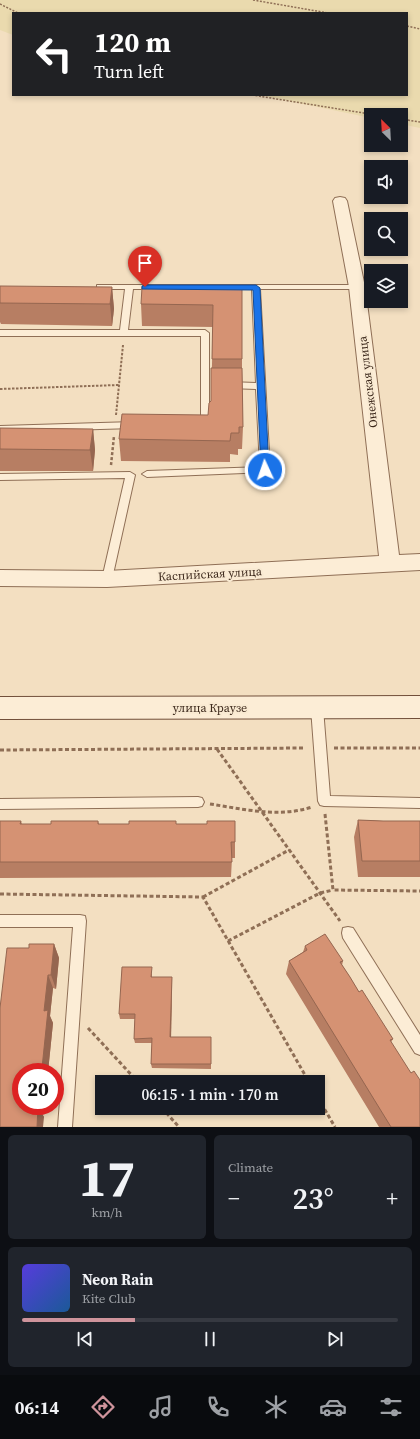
<!DOCTYPE html>
<html lang="en">
<head>
<meta charset="utf-8">
<style>
  :root { --surface:#171b24; --page:#20242c; --text:#f1f3f6; --muted:#9ea1a6; --line:#363941; --accent:#cf949c }
  body { margin:0; font-family:"Source Serif 4",serif; background:var(--page); color:var(--text); height:100vh; display:flex; flex-direction:column; font-size:15px; white-space:nowrap }
  * { box-sizing:border-box; margin:0 }
  p { font-size:13px; color:var(--muted) }
  .icon { flex:none; width:22px; height:22px; fill:none; stroke:currentColor; stroke-width:2; stroke-linecap:round; stroke-linejoin:round }
  .map { position:relative; height:1127px; overflow:hidden }
  .sheet { display:flex; flex-direction:column; gap:8px; padding:8px; background:#0d0f14; flex:1 }
  .sheet>* { flex:none }
  .hud { position:absolute; left:12px; top:12px; width:396px; height:84px; border-radius:0px; box-shadow:0 2px 6px #0003; background:#202124; color:#fff; overflow:hidden }
  .needle { width:26px; rotate:336deg }
  .tools { position:absolute; left:364px; top:108px; display:grid; gap:8px }
  .tools a { display:grid; place-items:center; width:44px; height:44px; border-radius:0px; background:var(--surface); box-shadow:0 2px 6px #0003; font-size:20px }
  .speed { position:absolute; left:12px; top:1063px; display:flex; gap:8px; font-size:20px; font-weight:700; text-align:center }
  .speed>* { display:grid; place-content:center; width:52px; height:52px; border-radius:50%; background:var(--surface); box-shadow:0 2px 6px #0003; line-height:1 }
  .speed .limit { border:6px solid #d22; background:#fff; color:#111 }
  .pin { position:absolute; display:grid; place-items:center; width:34px; height:34px; color:#fff; margin:-41px -17px; border-radius:50% 50% 50% 0; rotate:-45deg; box-shadow:0 0 4px #0007 }
  .pin .icon { rotate:45deg }
  .me { position:absolute; width:44px; margin:-22px; rotate:357deg; stroke-linejoin:round; filter:drop-shadow(0 0 3px #0008) }
  .turn { display:flex; align-items:center; gap:14px; height:84px; padding:0 16px; font-size:18px }
  .turn .icon { width:52px; height:52px; stroke-width:2.5 }
  .turn b { display:block; font-size:28px; line-height:34px }
  .big { font-size:30px; font-weight:600; line-height:1.1 }
  .sheet .tile { flex:1; display:flex; flex-direction:column; justify-content:center; gap:6px; min-width:0; padding:0 14px; border-radius:6px; background:var(--page) }
  .sheet .dial { align-items:center; gap:0 }
  .dial b { font-size:52px; line-height:1 }
  .song { display:flex; align-items:center; gap:12px }
  .cover { width:48px; height:48px; border-radius:6px; background:linear-gradient(135deg,hsl(250 70% 55%),hsl(210 70% 35%)) }
  .played { height:4px; border-radius:2px; background:linear-gradient(90deg,var(--accent) 30%,var(--line) 30%) }
  .keys { display:flex; justify-content:space-around; direction:ltr }
  .heat { display:flex; justify-content:space-between; align-items:center; font-size:22px; direction:ltr }
  .sheet .tiles { flex:1; display:grid; gap:8px; grid-template-columns:1fr 1fr }
  .tile:last-child { grid-column:span 2 }
  .trip { position:absolute; left:95px; top:1075px; width:230px; height:40px; border-radius:0px; background:var(--surface); box-shadow:0 2px 6px #0003; font-weight:600; line-height:40px; text-align:center }
  .tab-bar { display:flex; height:64px; justify-content:space-around; align-items:center; background:#090b0e; color:var(--muted) }
  .tab-bar .icon { width:28px; height:28px }
  .tab-bar .current { color:var(--accent) }
  .tab-bar b { font-size:18px; color:var(--text) }
  .map>svg:first-child { display:block }
  .farmland { fill:#eadaae }
  .lines { fill:none; stroke-linecap:round; stroke-linejoin:round }
  .service-casing { stroke:#8f6f56; stroke-width:2 }
  .minor-casing { stroke:#8f6f56; stroke-width:2 }
  .secondary-casing { stroke:#714f3a; stroke-width:2 }
  .path-far3 { stroke:#8f6f56; stroke-width:1.5; stroke-dasharray:2 1.5; stroke-linecap:butt }
  .path-far2 { stroke:#8f6f56; stroke-width:2; stroke-dasharray:2.5 1.5; stroke-linecap:butt }
  .path-far1 { stroke:#8f6f56; stroke-width:2.5; stroke-dasharray:3 2; stroke-linecap:butt }
  .path { stroke:#8f6f56; stroke-width:3; stroke-dasharray:4 2.5; stroke-linecap:butt }
  .service { fill:#fcedd6; fill-rule:evenodd }
  .minor { fill:#fcedd6; fill-rule:evenodd }
  .secondary { fill:#fcedd6; fill-rule:evenodd }
  .wall { fill:#b77e63 }
  .shaded-wall { fill:#956650 }
  .building { fill:#d59273; stroke:#956650 }
  .route { fill:#1a73e8; stroke:#114b97 }
  .labels { text-anchor:middle; stroke-width:4; stroke-linejoin:round; paint-order:stroke }
  .street-label { font-size:12px; fill:#3d291c; stroke:#f9ead2 }
</style>
</head>
<body>
<div class="map">
<svg width="420" height="1127" viewBox="0 0 420 1127">
  <rect width="100%" height="100%" fill="#f3dfc1"/>
  <!-- farmland -->
  <path class="farmland" d="M0,0H420V128L401,124V115H371V118L260,95H407V13H13V35L0,30Z"/>
  <g class="lines">
    <!-- service casing -->
    <g class="service-casing">
      <g id="service">
        <path d="M97,285H357L361,287L357,289H260L270,470L268,472L147,477L142,474L147,471L260,467L256,389L229,388L225,385L229,382L256,383L252,289H133L128,330H205L209,333V423L208,425L200,426L196,423L201,420V336H0V330H120L125,289H97Z"/>
        <path d="M134,422L138,425L134,428L0,432V426Z"/>
        <path d="M130,472L135,475L112,579L111,582H103L102,579L125,478L0,480V474Z"/>
        <path d="M317,703L321,705L323,708L330,796L420,798V808L324,806L320,805L318,801L311,708L313,705Z"/>
        <path d="M198,797L202,798L204,802L202,806L198,807L0,809V799Z"/>
        <path d="M0,915H80L85,916L86,921L72,1127H58L73,927H0Z"/>
        <path d="M348,927L353,928L420,1035V1055L415,1053L343,938L342,933L343,928Z"/>
      </g>
    </g>
    <!-- minor casing -->
    <g class="minor-casing">
      <path id="minor" d="M340,197L345,198L347,201L365,287L399,555L420,554V570L107,587L0,586V570L107,571L379,556L349,287L333,201L335,198Z"/>
    </g>
    <!-- secondary casing -->
    <g class="secondary-casing">
      <path id="secondary" d="M420,696V718L0,719V697Z"/>
    </g>
    <!-- path-far3 -->
    <g class="path-far3">
      <path d="M253,0L328,13"/>
      <path d="M0,4L18,13"/>
      <path d="M407,26L420,29"/>
      <path d="M252,95L376,115"/>
      <path d="M401,119L420,122"/>
    </g>
    <!-- path-far2 -->
    <g class="path-far2">
      <path d="M0,389L119,385"/>
      <path d="M116,415L123,345"/>
    </g>
    <!-- path-far1 -->
    <path class="path-far1" d="M111,465L114,436"/>
    <!-- path -->
    <g class="path">
      <path d="M334,748H420"/>
      <path d="M217,749L340,921"/>
      <path d="M0,750L305,748"/>
      <path d="M210,804C243,809 279,818 312,807"/>
      <path d="M325,814L333,890L420,891"/>
      <path d="M0,894L203,897L309,1082"/>
      <path d="M203,897L289,850"/>
      <path d="M228,941L320,893L333,890"/>
      <path d="M88,1028L138,1082"/>
      <path d="M318,1098L335,1127"/>
      <path d="M162,1108L179,1127"/>
    </g>
    <!-- service -->
    <use href="#service" class="service"/>
    <!-- minor -->
    <use href="#minor" class="minor"/>
    <!-- secondary -->
    <use href="#secondary" class="secondary"/>
  </g>
  <!-- wall -->
  <g class="wall">
    <path d="M112,287L114,309L112,326L1,324L0,322V288Z"/>
    <path d="M242,289V368L243,427L242,449H238V455L230,454V462L121,461L119,439L208,415L211,401L213,327L142,326L141,304Z"/>
    <path d="M0,428L93,429L95,450L93,471H0Z"/>
    <path d="M358,820L383,821H420V877H358L354,837Z"/>
    <path d="M0,821H21L22,824H51L98,821L99,824H176L235,842V858H232L231,877L0,878Z"/>
    <path d="M54,944L59,958L56,989L53,988L51,1006L50,1016L53,1023L48,1072H21V1106H42L41,1112L44,1117L0,1127L29,948Z"/>
    <path d="M305,946L343,961L342,965L359,992L393,1039L391,1042L420,1127H379L286,974L289,961L303,952Z"/>
    <path d="M152,973V977H172V982L171,1037H211V1069L152,1068L151,1064L152,1043H135L134,1039L135,1019H120L119,1014Z"/>
  </g>
  <!-- shaded-wall -->
  <g class="shaded-wall">
    <path d="M112,287L114,309L112,326L110,304Z"/>
    <path d="M93,429L95,450L93,471L90,450Z"/>
    <path d="M54,944L59,958L56,989L51,975Z"/>
    <path d="M48,975L53,988L50,1016L53,1023L48,1072H44L42,1068L44,1011Z"/>
    <path d="M172,977V982L171,1041L170,1037Z"/>
    <path d="M35,1106H42L41,1112L44,1117L43,1127H37Z"/>
  </g>
  <!-- building -->
  <g class="building">
    <path d="M0,286L112,287L110,304L0,303Z"/>
    <path d="M142,287L242,289V359H212L213,305L141,304Z"/>
    <path d="M211,368H242L243,427H239V433H231L230,441L119,439L122,414L208,415L209,403L211,401Z"/>
    <path d="M0,428L93,429L90,450L0,449Z"/>
    <path d="M358,820L383,821H420V861H362Z"/>
    <path d="M0,821H21L20,824H51V821H98V824H129V821H176V824H207V821H235V842H231L232,862H0Z"/>
    <path d="M325,934L343,961L340,962L350,977L359,992L362,990L393,1039L390,1040L411,1073L414,1071L420,1080V1127H391L289,961L307,950L305,946Z"/>
    <path d="M29,944H54L51,975H48L44,1011L48,1010L42,1068H39L38,1072H21V1106H35V1107H38L37,1127H0V1008L7,948H29Z"/>
    <path d="M122,967H152L151,977H172L170,1037H211V1064H151L152,1038L134,1039L135,1014H119Z"/>
  </g>
  <!-- route -->
  <path class="route" d="M145,285H256L260,288L269,470L268,472L265,473L261,470L253,290L142,289V286Z"/>
  <g class="labels">
    <!-- street labels -->
    <g class="street-label">
      <text transform="translate(368 382) rotate(-97)" y="4">Онежская улица</text>
      <text transform="translate(210 574) rotate(-3)" y="4">Каспийская улица</text>
      <text x="210" y="712">улица Краузе</text>
    </g>
  </g>
</svg>
<div class="tools">
<a><svg class="needle" viewBox="-14 -14 28 28"><path d="M0-13l5 13h-10z" fill="#e53935"/><path d="M0 13l5-13h-10z" fill="#9ea1a6"/></svg></a>
<a><svg class="icon" aria-label="sound" viewBox="0 0 24 24"><path d="M4 9h4l5-4v14l-5-4H4zM17 9q2 3 0 6"/></svg></a>
<a><svg class="icon" aria-label="search" viewBox="0 0 24 24"><circle cx="10" cy="10" r="6"/><path d="M15 15l6 6"/></svg></a>
<a><svg class="icon" aria-label="layers" viewBox="0 0 24 24"><path d="M12 4l9 5-9 5-9-5zM3 14l9 5 9-5"/></svg></a>
</div>
<div class="speed"><div class="limit">20</div></div>
<div class="pin" style="left:145px;top:287px;background:#d93025"><svg class="icon" aria-label="arrive" viewBox="0 0 24 24"><path d="M6 21V4h12l-3 4 3 4H6"/></svg></div>
<svg class="me" style="left:265px;top:470px" viewBox="-20 -20 40 40"><circle r="17" fill="#1a73e8" stroke="#fff" stroke-width="3"/><path d="M0-11L8 9 0 5-8 9z" fill="#fff"/></svg>
<div class="trip">06:15 · 1 min · 170 m</div>
<div class="hud">
<div class="turn"><svg class="icon" aria-label="left" viewBox="0 0 24 24"><path d="M17 20v-9H6M10 6l-5 5 5 5"/></svg><div><b>120 m</b>Turn left</div></div>
</div>
</div>
<section class="sheet">
<div class="tiles">
<div class="tile dial"><b>17</b><p>km/h</p></div>
<div class="tile"><p>Climate</p>
<div class="heat"><a>−</a><b class="big">23°</b><a>+</a></div>
</div>
<div class="tile">
<div class="song"><i class="cover"></i><div><b>Neon Rain</b><p>Kite Club</p></div></div>
<div class="played"></div>
<div class="keys"><svg class="icon" aria-label="previous" viewBox="0 0 24 24"><path d="M18 5L8 12l10 7zM5 5v14"/></svg><svg class="icon" aria-label="pause" viewBox="0 0 24 24"><path d="M8 5v14M16 5v14"/></svg><svg class="icon" aria-label="next" viewBox="0 0 24 24"><path d="M6 5l10 7-10 7zM19 5v14"/></svg></div>
</div>
</div>
</section>
<nav class="tab-bar">
<b>06:14</b>
<svg class="icon current" aria-label="directions" viewBox="0 0 24 24"><path d="M12 3l9 9-9 9-9-9zM9 14v-3h6M13 9l2 2-2 2"/></svg>
<svg class="icon" aria-label="music" viewBox="0 0 24 24"><path d="M9 18V5l10-2v13"/><circle cx="6" cy="18" r="3"/><circle cx="16" cy="16" r="3"/></svg>
<svg class="icon" aria-label="phone" viewBox="0 0 24 24"><path d="M5 4h4l2 5-3 2q2 4 5 5l2-3 5 2v4C11 20 4 13 5 4z"/></svg>
<svg class="icon" aria-label="climate" viewBox="0 0 24 24"><path d="M12 3v18M4 7l16 10M4 17L20 7"/></svg>
<svg class="icon" aria-label="car" viewBox="0 0 24 24"><path d="M5 17H2v-5l4-1 3-4h7l3 4 3 1v5h-3M9 17h6M6 11h13"/><circle cx="7" cy="17" r="2"/><circle cx="17" cy="17" r="2"/></svg>
<svg class="icon" aria-label="filters" viewBox="0 0 24 24"><path d="M4 7h16M4 17h16"/><circle cx="9" cy="7" r="2"/><circle cx="15" cy="17" r="2"/></svg>
</nav>
</body>
</html>
